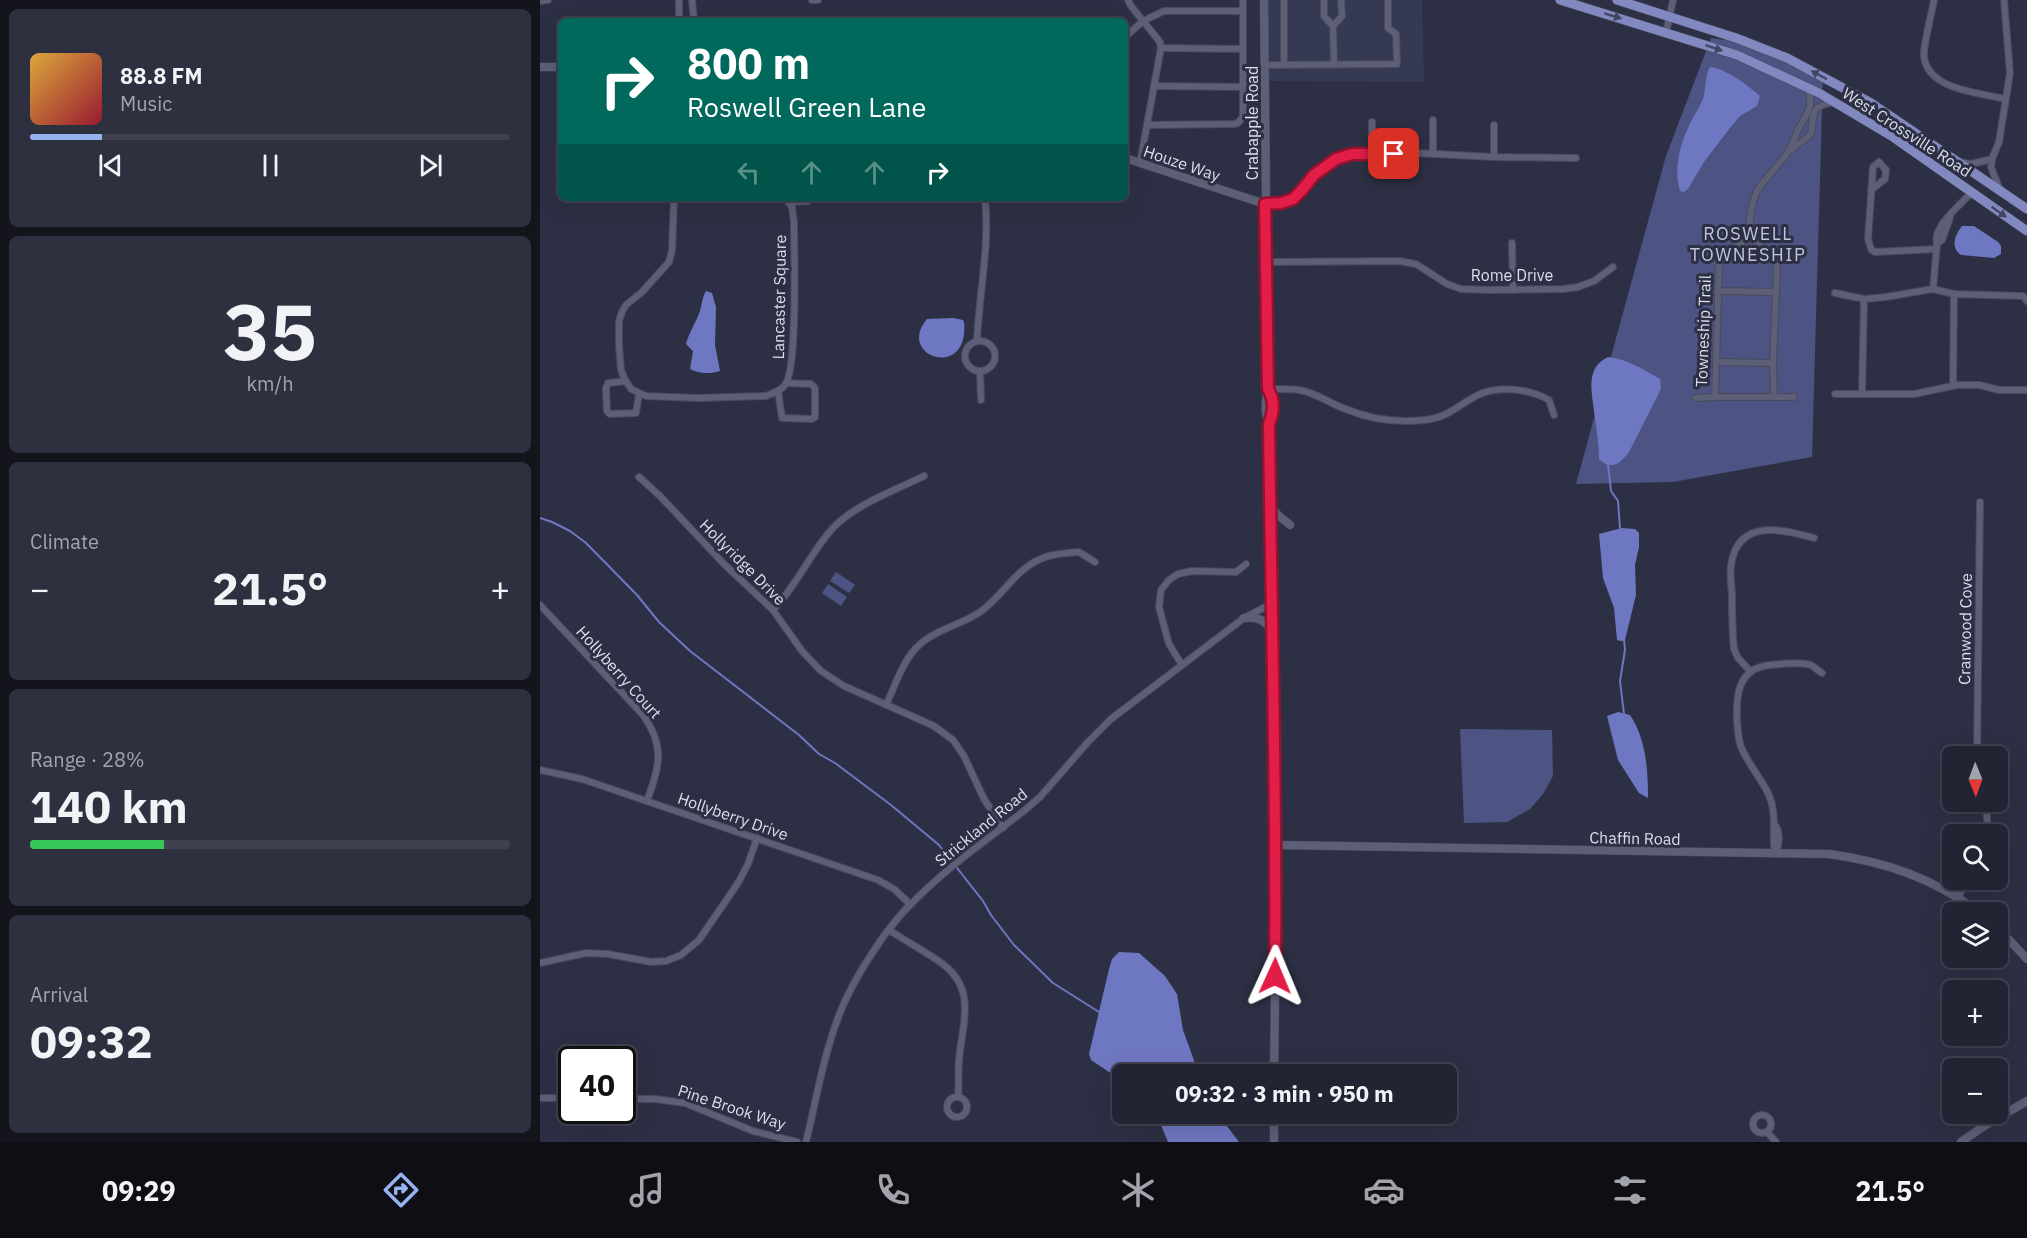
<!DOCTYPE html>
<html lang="en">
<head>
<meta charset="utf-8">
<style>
  :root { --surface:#222433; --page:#2e303f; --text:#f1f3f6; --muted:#a2a4ac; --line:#3f414e; --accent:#95b2f1 }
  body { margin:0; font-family:"IBM Plex Sans",sans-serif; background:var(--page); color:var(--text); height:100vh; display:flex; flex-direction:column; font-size:22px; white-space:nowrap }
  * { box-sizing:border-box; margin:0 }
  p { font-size:20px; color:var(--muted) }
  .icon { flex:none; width:33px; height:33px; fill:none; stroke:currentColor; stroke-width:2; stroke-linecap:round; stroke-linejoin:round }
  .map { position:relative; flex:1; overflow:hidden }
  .side { display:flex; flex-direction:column; gap:9px; padding:9px; background:#13141c; width:540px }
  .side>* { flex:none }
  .hud { position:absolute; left:18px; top:18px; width:570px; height:183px; border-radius:9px; box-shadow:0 6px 24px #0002,0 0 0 2px var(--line); background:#00695c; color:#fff; overflow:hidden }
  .needle { width:39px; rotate:179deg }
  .tools { position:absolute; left:1402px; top:746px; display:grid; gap:12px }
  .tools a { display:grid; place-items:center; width:66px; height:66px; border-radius:9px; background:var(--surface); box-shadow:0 6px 24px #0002,0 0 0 2px var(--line); font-size:30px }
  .speed { position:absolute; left:18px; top:1046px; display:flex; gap:12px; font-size:30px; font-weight:700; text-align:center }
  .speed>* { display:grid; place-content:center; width:78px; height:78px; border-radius:50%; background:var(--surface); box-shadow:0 6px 24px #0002,0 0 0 2px var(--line); line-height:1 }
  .speed .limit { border:3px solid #111; border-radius:9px; background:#fff; color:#111 }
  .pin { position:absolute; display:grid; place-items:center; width:51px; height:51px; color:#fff; margin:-26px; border-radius:12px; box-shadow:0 3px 9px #0006 }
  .me { position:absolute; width:66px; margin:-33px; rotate:1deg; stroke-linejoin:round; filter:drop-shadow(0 0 4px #0008) }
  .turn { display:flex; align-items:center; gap:21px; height:126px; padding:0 30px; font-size:27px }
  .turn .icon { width:78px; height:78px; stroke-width:2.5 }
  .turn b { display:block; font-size:42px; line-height:51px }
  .lanes { display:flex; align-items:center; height:57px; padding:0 30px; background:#0003; justify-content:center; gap:30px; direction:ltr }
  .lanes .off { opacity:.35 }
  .big { font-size:45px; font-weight:700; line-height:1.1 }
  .side .tile { flex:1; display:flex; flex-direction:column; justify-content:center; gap:9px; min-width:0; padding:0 21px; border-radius:9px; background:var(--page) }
  .side .dial { align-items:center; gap:0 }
  .dial b { font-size:78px; line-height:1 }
  .song { display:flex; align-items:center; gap:18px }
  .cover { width:72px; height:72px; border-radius:9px; background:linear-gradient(135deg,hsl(40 70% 55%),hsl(350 70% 35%)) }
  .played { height:6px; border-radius:3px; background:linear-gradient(90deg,var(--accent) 15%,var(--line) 15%) }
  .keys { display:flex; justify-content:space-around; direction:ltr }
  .heat { display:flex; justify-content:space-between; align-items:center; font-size:33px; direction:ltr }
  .charge { height:9px; border-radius:4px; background:linear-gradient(90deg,#34c759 28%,var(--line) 0) }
  .trip { position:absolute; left:572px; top:1064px; width:345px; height:60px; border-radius:9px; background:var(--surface); box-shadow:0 6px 24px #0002,0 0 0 2px var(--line); font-weight:700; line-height:60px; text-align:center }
  .menu { display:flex; height:96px; justify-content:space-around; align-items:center; background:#0e0e14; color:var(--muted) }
  .menu .icon { width:42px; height:42px }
  .menu .current { color:var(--accent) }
  .menu b { font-size:27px; color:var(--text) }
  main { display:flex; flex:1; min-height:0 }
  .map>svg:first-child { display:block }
  .built { fill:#353953 }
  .green { fill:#4d5382 }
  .water { fill:#6e77c1 }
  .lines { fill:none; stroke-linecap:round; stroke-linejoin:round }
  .stream { stroke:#6e77c1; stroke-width:2 }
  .minor-casing { stroke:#484b5c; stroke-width:8 }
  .tertiary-casing { stroke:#484b5c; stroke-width:9 }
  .primary-casing { stroke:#484b5c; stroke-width:10 }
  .minor { stroke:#5c5f76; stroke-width:6 }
  .tertiary { stroke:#5c5f76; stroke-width:8 }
  .primary { stroke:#8289c0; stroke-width:9 }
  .oneway { fill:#424663 }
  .route-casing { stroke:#92132f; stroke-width:15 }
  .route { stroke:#e11d48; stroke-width:10 }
  .labels { text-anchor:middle; stroke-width:6; stroke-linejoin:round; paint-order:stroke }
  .street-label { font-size:16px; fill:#dbdeeb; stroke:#2d3044 }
  .neighbourhood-label { font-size:18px; letter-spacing:1.5px; fill:#bfc4de; stroke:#2d3044 }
</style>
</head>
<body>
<main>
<section class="side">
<div class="tile">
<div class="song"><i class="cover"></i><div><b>88.8 FM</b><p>Music</p></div></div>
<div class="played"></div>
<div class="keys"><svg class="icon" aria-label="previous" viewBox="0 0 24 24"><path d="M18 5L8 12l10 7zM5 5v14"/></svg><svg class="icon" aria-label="pause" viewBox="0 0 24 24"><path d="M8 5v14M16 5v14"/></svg><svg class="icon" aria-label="next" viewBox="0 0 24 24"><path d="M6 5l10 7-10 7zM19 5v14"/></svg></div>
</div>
<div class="tile dial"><b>35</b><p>km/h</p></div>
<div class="tile"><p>Climate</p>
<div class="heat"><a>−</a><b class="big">21.5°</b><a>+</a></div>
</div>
<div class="tile"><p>Range · 28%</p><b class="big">140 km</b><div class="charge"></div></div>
<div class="tile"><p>Arrival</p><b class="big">09:32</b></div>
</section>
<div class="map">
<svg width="1487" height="1142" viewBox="0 0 1487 1142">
  <rect width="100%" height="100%" fill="#2d3044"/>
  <!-- built -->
  <path class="built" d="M728,0H882L884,82L728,81Z"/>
  <!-- green -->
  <g class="green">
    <path d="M1171,38L1230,46L1283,73L1272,457L1133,482L1036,484L1126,156Z"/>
    <path d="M296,572L315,585L309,593L290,581Z"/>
    <path d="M288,584L307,597L301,606L282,593Z"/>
    <path d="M920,729L1012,730L1013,776L1003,794L990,809L967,822L924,823Z"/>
  </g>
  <!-- water -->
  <g class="water">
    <path d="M1170,67C1185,68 1209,86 1220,96L1217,106L1200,116L1190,128L1164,162L1148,189L1144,192L1140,191C1134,171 1139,147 1148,128C1152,118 1159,109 1163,99C1166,89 1165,75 1170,67Z"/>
    <path d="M1422,226H1434L1458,242L1461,246V254L1454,258L1421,255C1410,247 1415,235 1422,226Z"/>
    <path d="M166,291L172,293L176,307L175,345L180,371C171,374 159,374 150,369L153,351L146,344C149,332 156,323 160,311C162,304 162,298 166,291Z"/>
    <path d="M413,318L423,320L424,322C430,381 355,357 387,319Z"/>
    <path d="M1068,357C1088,359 1104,370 1120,379L1121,389L1089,452C1080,464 1071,471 1059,459C1059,443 1056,427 1054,411C1052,391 1045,368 1068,357Z"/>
    <path d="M1082,528L1095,529L1099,533V547L1095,565L1096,595L1085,640L1081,641L1077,640L1074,608L1063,578L1059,534Z"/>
    <path d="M1078,712L1090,715C1106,739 1108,769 1108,798L1099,793L1078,760L1067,716Z"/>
    <path d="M579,952L599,953L625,976L637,994L643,1030L659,1074H582V1077L572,1074L551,1060L549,1054L569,969L572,959Z"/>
    <path d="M616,1113H677L699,1142H628Z"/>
  </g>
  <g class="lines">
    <!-- stream -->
    <g class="stream">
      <path d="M1068,465L1071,491L1078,501L1080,528"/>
      <path d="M0,518L12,522L30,531L46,543L97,595L119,622L150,651L259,735L279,754L295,763L351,805L399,845L443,901L451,915L474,945L513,983L559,1012"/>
      <path d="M1084,640L1085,650L1080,681L1084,714"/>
    </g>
    <!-- minor casing -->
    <g class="minor-casing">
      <g id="minor">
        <path d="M152,0L154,21"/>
        <path d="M272,0H278"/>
        <path d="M588,0L591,6L620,42L621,48L600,163"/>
        <path d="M744,0V65"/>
        <path d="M784,0V16L793,26"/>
        <path d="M1394,0C1392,13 1383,45 1384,56C1387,90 1440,93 1466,99"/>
        <path d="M0,1L8,0"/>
        <path d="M139,21V0"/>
        <path d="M1126,33L1133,0"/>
        <path d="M585,37L603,21L624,11H703"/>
        <path d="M621,48L703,49"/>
        <path d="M794,64L793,26L802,16L801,0"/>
        <path d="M725,65L857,64L856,34L848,28V0"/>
        <path d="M614,86L703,87"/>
        <path d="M893,120V154"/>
        <path d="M832,122V154"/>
        <path d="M607,125L694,124L698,123L703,117V0"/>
        <path d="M954,125V157"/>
        <path d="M1251,150L1271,134C1275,113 1268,107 1294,102"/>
        <path d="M1420,162L1431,164L1452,159"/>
        <path d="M1331,190L1345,179L1346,170L1339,162L1333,167L1328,239L1331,249L1335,252L1396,249"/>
        <path d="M1460,190L1451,167L1452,159L1459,142L1470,73L1464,0"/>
        <path d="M134,198L132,251L129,262L102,292L86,305L82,312L79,321V346L81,370L84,378L91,389L106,396L158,398L226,396C233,393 241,391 245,385C258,368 254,251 254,223L252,207L246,198"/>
        <path d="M249,202L268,201L274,198"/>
        <path d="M725,204L741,203L753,199L783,166L796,159L812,154L876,153L954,157L1036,158"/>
        <path d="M1209,236L1234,257L1237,266L1233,363L1234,396"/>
        <path d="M1209,236C1209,221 1210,206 1217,191C1225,178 1237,167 1246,155C1253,146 1255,135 1260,126C1269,110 1274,106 1267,87"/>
        <path d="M972,243L973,290"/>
        <path d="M1201,243V249L1211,252L1217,247L1216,242"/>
        <path d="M1397,244L1402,240L1410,218"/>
        <path d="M726,262L859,261L876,264L907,284L921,289L947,290L1024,289L1038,287L1054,281L1073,267"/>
        <path d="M1393,289L1397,244C1392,227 1420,205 1432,192"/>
        <path d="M1178,291L1236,292"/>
        <path d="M1295,293L1324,299L1346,297L1393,289L1414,294L1483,296L1487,301"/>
        <path d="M437,341C439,293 450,246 445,198"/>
        <circle cx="440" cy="356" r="15"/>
        <path d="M1176,362L1233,363"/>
        <path d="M440,371L441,400"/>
        <path d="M86,381L68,383L66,388L67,411L70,414L96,413L99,394"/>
        <path d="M1413,386L1414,294"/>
        <path d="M728,389C739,389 750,389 760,390C776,393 789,403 803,408C829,419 857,423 884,420C908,418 918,405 938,395C959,385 990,389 1009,400L1014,415"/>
        <path d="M238,391L242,418L272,419L275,417V388L271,384L246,383"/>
        <path d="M1295,394H1374L1417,385H1439L1459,390H1487"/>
        <path d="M1322,394L1324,299"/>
        <path d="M1175,397L1179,264L1182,257L1209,236"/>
        <path d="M1155,398L1175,397H1254"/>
        <path d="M99,477L120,496L184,564L233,610L262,651L281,671L304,686L394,726L413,740L424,756L444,799L463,828"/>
        <path d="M0,605L103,715C126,747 119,767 107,801"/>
        <path d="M233,610C258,584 270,553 293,528C314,505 356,490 384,476"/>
        <path d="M642,665L629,644L619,607L621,590L629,580L638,574L652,571L696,572L706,564"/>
        <path d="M1211,672L1198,658L1194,649C1192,630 1192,612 1192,593C1191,584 1190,574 1191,565C1198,518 1242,529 1274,538"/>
        <path d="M346,705C355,686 362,663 376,648C394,629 420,626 440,612C463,596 476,568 503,558C514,553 527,553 539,552L555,562"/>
        <path d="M1437,756L1440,502"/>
        <path d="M0,770L42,779L338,880L354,889L370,904"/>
        <path d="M1446,801L1448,834"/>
        <path d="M1235,825C1241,833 1239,844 1236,853"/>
        <path d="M1235,853C1231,832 1238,817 1229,795C1221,778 1208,764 1201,747C1198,739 1198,730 1197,720C1196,695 1198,668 1230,665C1239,664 1262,662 1271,665C1274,667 1279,671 1282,673"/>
        <path d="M1418,897L1428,879"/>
        <path d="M349,930C367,942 387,952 404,965C437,991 422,1025 419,1060C418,1072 419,1084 418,1097"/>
        <path d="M0,963L46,953L68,954L111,962L126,961L141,955L159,940L198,883L208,864L217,838"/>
        <circle cx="417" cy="1107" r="10"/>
        <path d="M0,1098H32"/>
        <path d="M82,1099H115L145,1103L213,1131L257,1142"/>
        <circle cx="1222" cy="1124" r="9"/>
        <path d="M1227,1132L1236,1142"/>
        <path d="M266,1142C276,1101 283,1058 298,1018C311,982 345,929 372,903C406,868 447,840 485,810L500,797L548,742L571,719L704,618L731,604"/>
      </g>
    </g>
    <!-- tertiary casing -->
    <g class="tertiary-casing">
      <g id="tertiary">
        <path d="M724,0L728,389C725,401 724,412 729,424"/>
        <path d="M0,67H21"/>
        <path d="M585,158L725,204"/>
        <path d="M728,389C735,401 734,411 729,424L730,527L737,845L734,1074"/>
        <path d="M729,505L738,515L750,525"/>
        <path d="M704,618C718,617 723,619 732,630"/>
        <path d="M737,845L1289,854C1347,862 1392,878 1439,912"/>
        <path d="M1458,928L1487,959"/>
        <path d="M734,1113V1142"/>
        <path d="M1421,1142L1444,1126L1487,1101"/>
      </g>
    </g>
    <!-- primary casing -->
    <g class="primary-casing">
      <g id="primary">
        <path d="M1020,0L1197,55L1279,93L1353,137L1487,231"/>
        <path d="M1077,0L1196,38L1247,58L1331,103L1487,209"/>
      </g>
    </g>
    <!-- minor -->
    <use href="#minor" class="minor"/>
    <!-- tertiary -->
    <use href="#tertiary" class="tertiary"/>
    <!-- primary -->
    <use href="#primary" class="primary"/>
  </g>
  <!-- one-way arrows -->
  <defs><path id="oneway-solid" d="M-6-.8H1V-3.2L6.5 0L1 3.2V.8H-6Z" transform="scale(1.5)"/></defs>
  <g class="oneway">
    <use href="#oneway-solid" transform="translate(1073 16) rotate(17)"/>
    <use href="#oneway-solid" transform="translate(1174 48) rotate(18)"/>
    <use href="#oneway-solid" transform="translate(1279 75) rotate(-152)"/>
    <use href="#oneway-solid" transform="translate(1459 212) rotate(35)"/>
  </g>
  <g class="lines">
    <!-- route casing -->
    <g class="route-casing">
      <path id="route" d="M735,976C737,792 731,608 729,424C734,411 735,401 728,389L725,204L741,203L753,199L761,191L774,175L796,159L812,154H854"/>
    </g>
    <!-- route -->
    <use href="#route" class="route"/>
  </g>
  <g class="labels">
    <!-- street labels -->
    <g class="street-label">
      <text transform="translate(712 123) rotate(-90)" y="6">Crabapple Road</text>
      <text transform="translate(1367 132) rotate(33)" y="6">West Crossville Road</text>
      <text transform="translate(642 163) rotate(19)" y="6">Houze Way</text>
      <text x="972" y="281">Rome Drive</text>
      <text transform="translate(239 297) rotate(-89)" y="6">Lancaster Square</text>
      <text transform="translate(1163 331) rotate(-88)" y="6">Towneship Trail</text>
      <text transform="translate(203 562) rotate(45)" y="6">Hollyridge Drive</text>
      <text transform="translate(1425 629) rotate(-89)" y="6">Cranwood Cove</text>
      <text transform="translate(79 672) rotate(48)" y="6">Hollyberry Court</text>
      <text transform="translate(193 816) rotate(19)" y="6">Hollyberry Drive</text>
      <text transform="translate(441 827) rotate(-39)" y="6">Strickland Road</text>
      <text transform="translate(1095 838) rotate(1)" y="6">Chaffin Road</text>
      <text transform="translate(192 1107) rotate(18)" y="6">Pine Brook Way</text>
    </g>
    <!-- neighbourhood labels -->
    <g class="neighbourhood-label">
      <text x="1208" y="240">ROSWELL<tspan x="1208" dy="21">TOWNESHIP</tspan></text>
    </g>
  </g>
</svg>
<div class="tools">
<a><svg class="needle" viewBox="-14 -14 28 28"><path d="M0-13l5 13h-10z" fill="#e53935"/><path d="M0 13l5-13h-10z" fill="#a2a4ac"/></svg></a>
<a><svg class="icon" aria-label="search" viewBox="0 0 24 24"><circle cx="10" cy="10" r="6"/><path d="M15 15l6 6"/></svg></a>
<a><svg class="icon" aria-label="layers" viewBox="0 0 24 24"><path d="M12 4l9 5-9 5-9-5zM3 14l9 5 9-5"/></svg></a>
<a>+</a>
<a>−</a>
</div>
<div class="speed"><div class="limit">40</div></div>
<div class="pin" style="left:854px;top:154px;background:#d93025"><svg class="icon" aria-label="arrive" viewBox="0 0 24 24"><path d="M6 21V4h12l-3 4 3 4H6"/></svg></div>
<svg class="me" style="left:735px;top:976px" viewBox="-20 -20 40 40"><path d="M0-17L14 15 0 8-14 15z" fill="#e11d48" stroke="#fff" stroke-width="4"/></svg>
<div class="trip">09:32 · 3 min · 950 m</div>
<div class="hud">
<div class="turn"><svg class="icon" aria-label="right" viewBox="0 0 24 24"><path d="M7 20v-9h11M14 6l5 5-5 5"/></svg><div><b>800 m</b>Roswell Green Lane</div></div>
<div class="lanes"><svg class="icon off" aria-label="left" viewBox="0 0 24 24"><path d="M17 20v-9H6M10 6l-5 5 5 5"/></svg><svg class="icon off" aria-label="ahead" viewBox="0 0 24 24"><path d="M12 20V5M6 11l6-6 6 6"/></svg><svg class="icon off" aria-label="ahead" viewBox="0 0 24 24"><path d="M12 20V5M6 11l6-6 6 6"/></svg><svg class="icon" aria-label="right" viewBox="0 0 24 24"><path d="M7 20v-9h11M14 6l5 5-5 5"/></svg></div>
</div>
</div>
</main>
<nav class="menu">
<b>09:29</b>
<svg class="icon current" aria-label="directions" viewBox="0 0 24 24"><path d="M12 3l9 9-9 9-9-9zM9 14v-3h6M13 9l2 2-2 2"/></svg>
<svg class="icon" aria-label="music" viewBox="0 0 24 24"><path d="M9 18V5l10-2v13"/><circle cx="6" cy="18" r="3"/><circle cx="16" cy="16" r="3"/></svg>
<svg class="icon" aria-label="phone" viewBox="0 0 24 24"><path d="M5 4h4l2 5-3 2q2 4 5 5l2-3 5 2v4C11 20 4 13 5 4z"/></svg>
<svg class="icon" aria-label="climate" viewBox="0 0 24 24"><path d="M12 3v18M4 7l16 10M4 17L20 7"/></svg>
<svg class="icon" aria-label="car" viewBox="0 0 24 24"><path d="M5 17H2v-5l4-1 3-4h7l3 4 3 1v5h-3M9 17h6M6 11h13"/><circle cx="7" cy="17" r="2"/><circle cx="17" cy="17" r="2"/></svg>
<svg class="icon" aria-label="filters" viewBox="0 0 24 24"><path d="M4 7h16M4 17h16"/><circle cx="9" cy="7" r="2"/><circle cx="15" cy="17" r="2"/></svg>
<b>21.5°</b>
</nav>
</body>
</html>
